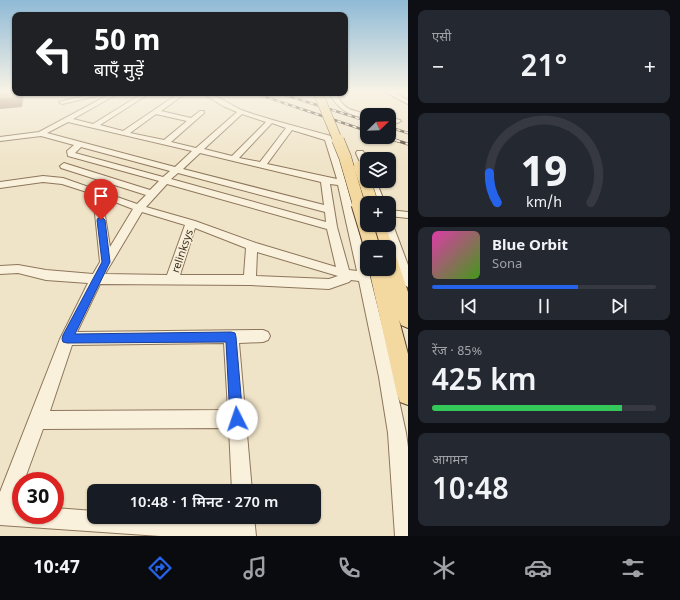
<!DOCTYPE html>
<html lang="hi">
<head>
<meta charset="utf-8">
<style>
  :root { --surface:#171b24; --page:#242831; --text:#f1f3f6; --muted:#9ea1a6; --line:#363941; --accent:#2563eb }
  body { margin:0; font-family:Georgia,"Noto Sans Devanagari",serif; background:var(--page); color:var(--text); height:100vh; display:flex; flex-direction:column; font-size:15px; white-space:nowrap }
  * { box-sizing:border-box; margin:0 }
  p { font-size:13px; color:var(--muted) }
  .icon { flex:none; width:22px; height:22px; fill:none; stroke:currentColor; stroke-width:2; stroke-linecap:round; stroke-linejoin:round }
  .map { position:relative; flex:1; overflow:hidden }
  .panel { display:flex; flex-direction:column; gap:10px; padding:10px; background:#0d0f14; width:272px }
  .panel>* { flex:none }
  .top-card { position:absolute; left:12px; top:12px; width:336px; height:84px; border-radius:8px; box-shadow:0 1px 3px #0004; background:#202124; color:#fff; overflow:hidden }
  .needle { width:26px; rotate:67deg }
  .controls { position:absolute; left:360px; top:108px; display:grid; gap:8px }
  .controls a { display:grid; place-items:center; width:36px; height:36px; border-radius:8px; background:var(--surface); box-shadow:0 1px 3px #0004; font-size:20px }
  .speed { position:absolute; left:12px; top:472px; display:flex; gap:8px; font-size:20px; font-weight:700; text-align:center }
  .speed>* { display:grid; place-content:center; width:52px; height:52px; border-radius:50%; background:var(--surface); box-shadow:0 1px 3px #0004; line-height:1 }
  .speed .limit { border:6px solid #d22; background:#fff; color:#111 }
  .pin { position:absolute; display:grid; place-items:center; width:34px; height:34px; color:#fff; margin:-41px -17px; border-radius:50% 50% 50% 0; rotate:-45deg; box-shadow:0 0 4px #0007 }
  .pin .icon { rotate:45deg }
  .me { position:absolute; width:44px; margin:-22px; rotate:356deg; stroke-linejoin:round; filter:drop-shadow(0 0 3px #0008) }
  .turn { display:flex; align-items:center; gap:14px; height:84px; padding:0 16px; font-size:18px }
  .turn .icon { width:52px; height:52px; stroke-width:2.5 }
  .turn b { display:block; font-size:28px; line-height:34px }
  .big { font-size:30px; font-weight:600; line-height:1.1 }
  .panel .widget { flex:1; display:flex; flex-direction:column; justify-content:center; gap:6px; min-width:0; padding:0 14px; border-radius:8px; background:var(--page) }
  .panel .dial { align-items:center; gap:0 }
  .dial svg { height:104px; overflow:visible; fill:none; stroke:var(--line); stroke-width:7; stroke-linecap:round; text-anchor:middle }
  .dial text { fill:var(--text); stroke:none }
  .song { display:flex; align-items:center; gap:12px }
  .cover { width:48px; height:48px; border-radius:6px; background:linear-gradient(135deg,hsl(320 70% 55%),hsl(100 70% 35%)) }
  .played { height:4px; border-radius:2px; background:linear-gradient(90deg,var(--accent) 65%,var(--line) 65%) }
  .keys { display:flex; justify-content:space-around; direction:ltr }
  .heat { display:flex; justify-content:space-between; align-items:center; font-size:22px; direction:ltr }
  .charge { height:6px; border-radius:3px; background:linear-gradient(90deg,#34c759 85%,var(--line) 0) }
  .trip { position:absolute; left:87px; top:484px; width:234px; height:40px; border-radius:8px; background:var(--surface); box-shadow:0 1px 3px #0004; font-weight:600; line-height:40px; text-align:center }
  .tabs { display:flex; height:64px; justify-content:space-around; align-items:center; background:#090b0e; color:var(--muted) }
  .tabs .icon { width:28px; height:28px }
  .tabs .current { color:var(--accent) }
  .tabs b { font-size:18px; color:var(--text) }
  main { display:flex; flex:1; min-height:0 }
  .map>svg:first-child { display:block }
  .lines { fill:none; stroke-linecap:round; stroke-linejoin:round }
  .minor-casing { stroke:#8d765c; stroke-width:2 }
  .major-casing { stroke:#5b4430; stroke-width:2 }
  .minor { fill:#faf1dc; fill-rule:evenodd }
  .major { fill:#f3d9a0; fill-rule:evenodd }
  .rail-far1-casing { stroke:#3d2e20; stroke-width:2.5 }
  .rail-casing { stroke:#3d2e20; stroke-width:3 }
  .rail-far1 { stroke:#f7eed8; stroke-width:1.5; stroke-dasharray:4; stroke-linecap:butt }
  .rail { stroke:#f7eed8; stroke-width:2; stroke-dasharray:5.5; stroke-linecap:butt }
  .major-bridge-far2-casing { stroke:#5b4430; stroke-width:10; stroke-linecap:butt }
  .major-bridge-far1-casing { stroke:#5b4430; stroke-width:13; stroke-linecap:butt }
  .major-bridge-casing { stroke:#5b4430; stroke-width:17; stroke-linecap:butt }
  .major-bridge-far2 { stroke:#f3d9a0; stroke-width:9 }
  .major-bridge-far1 { stroke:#f3d9a0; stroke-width:12 }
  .major-bridge { stroke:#f3d9a0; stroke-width:15 }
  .shaded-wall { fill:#916f58 }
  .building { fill:#cf9f7d; stroke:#916f58 }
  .route { fill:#2563eb; stroke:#184099 }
  .labels { text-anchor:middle; stroke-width:3; stroke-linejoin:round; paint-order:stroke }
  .street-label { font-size:11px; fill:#3d2e20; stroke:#f7eed8 }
</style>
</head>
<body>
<main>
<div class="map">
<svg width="408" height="536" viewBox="0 0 408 536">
  <rect width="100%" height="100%" fill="#f0e4c8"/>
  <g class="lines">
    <!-- minor casing -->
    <g class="minor-casing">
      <g id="minor">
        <path d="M383,91H391L408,100V104Z"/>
        <path d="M97,93H109L62,104L59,102Z"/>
        <path d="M112,93H119L73,119L93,124L143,93H150L100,125L123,131L179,93H186L161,111L191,118L200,111H204V113L171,142L196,148L237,112L223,106L202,93C217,93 230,106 244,111C273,121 302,128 331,136L335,142L352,205L367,207V213L354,212L388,349L406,433L408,447V536H395L388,433L379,377L359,281L351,280L349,282L329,289L250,285L100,284L77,332L263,330L268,332L270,336L268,340L263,342L239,343L252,491H232L229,428L43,429L24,481H21V489L15,506H21V515H55V508L94,511V517H192L234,520V517H254L256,536H160L0,525V492L60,339L88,283L46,280L18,273L0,274V266L18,265L46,270L93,274L100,262L93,194L62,184L43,182L0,188V182L43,176L63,178L137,204L146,195L61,168L60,166L64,163L67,164L150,190L159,181L68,156L67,151L74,145L41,136L0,141V137L39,132ZM156,114L187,121L164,140L130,133ZM242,114L266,122L232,156L204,149ZM68,122L192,151L175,167L47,133ZM272,123L286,128L260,162L239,158ZM292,130L325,140L337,179L267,164ZM81,147L170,171L163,177L75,153ZM200,153L321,182L324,205L183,169ZM178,173L325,212L326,222L171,179ZM167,184L327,229L336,267L256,243L195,221L146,207ZM330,184L338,185L357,271L349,270L337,227ZM102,197L133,209L110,247ZM142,212L185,225L167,275L105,274ZM195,228L246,248L244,275H180ZM257,252L338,276L329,279L256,276ZM224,343L228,410L50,411L72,345Z"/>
        <path d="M329,93H335C347,113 351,109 370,115H367V118C349,116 338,109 329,93Z"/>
        <path d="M389,117L400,120L401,121L398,123L389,121Z"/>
        <path d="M357,151H363C367,158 367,164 367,172L363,169L356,153Z"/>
        <path d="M368,181H376L385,203H375Z"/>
        <path d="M389,210L408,212V218L389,216Z"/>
        <path d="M389,222L393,225L408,265V287L404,285L402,282L383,225H389Z"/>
      </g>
    </g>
    <!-- major casing -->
    <g class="major-casing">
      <g id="major">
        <path d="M371,225H385L393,247L390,251H389V247H377Z"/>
        <path d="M389,253L395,255L397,259L408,292V328L401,325L399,320L408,354V405L400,402L397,394L369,269H389Z"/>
      </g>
    </g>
    <!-- minor -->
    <use href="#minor" class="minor"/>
    <!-- major -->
    <use href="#major" class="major"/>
    <!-- rail-far1 casing -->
    <g class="rail-far1-casing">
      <g id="rail-far1">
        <path d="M254,93L367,131"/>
        <path d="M279,93L367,121"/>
        <path d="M389,127L408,133"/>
        <path d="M386,137L398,141"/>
      </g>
    </g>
    <!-- rail casing -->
    <g class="rail-casing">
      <path id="rail" d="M395,140L408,144"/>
    </g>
    <!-- rail-far1 -->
    <use href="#rail-far1" class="rail-far1"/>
    <!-- rail -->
    <use href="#rail" class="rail"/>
    <!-- major-bridge-far2 casing -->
    <g class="major-bridge-far2-casing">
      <path id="major-bridge-far2" d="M318,93L338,141"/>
    </g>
    <!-- major-bridge-far1 casing -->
    <g class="major-bridge-far1-casing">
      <g id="major-bridge-far1">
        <path d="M338,140L345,157L359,205"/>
        <path d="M360,167L372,203"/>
      </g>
    </g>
    <!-- major-bridge casing -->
    <g class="major-bridge-casing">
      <path id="major-bridge" d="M359,204L372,247"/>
    </g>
    <!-- major-bridge-far2 -->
    <use href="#major-bridge-far2" class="major-bridge-far2"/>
    <!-- major-bridge-far1 -->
    <use href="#major-bridge-far1" class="major-bridge-far1"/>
    <!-- major-bridge -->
    <use href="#major-bridge" class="major-bridge"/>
  </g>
  <!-- shaded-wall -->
  <path class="shaded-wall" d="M19,93H23L24,95L22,107L0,109V99Z"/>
  <!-- building -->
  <path class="building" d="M0,91H15V93H19V97L0,99Z"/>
  <!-- sky -->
  <linearGradient id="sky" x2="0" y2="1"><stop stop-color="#8fbad6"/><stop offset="0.55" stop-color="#f8f3e6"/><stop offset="1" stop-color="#f8f3e6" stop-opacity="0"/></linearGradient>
  <rect width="408" height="166" fill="url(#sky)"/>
  <!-- route -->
  <path class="route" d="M98,218H103L105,220L110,262L75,334L231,332L235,333L236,337L243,419L241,423L237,425L232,423L230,419L226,342L67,343L63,342L62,339L63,335L102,262L97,220Z"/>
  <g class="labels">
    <!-- street labels -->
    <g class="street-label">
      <text transform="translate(182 251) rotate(-71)" y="4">relinksys</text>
    </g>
  </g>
</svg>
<div class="controls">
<a><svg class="needle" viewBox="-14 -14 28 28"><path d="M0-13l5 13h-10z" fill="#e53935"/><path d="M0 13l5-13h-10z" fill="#9ea1a6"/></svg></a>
<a><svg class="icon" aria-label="layers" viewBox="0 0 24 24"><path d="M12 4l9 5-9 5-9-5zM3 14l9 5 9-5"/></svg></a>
<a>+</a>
<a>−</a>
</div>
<div class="speed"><div class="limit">30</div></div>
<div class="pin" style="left:101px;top:220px;background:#d93025"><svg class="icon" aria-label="arrive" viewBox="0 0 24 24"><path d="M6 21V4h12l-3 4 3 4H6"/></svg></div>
<svg class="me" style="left:237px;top:419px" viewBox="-20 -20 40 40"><circle r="19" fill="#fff"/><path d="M0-13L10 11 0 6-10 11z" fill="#2563eb"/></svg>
<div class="trip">10:48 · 1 मिनट · 270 m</div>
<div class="top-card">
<div class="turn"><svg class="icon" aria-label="left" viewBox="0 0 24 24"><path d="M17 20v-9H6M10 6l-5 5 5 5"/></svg><div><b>50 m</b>बाएँ मुड़ें</div></div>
</div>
</div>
<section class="panel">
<div class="widget"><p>एसी</p>
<div class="heat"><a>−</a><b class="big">21°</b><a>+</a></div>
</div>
<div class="widget dial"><svg viewBox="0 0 100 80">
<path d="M14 69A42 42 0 1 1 86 69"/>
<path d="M14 69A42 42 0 0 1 8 46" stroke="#2563eb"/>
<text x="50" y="56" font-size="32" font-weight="700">19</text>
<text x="50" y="72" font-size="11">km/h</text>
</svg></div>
<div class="widget">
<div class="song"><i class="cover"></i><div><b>Blue Orbit</b><p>Sona</p></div></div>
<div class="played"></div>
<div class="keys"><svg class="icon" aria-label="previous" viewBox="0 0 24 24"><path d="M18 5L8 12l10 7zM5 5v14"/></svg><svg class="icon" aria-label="pause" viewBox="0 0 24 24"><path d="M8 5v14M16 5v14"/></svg><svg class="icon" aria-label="next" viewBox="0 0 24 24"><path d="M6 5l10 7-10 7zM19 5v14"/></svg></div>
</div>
<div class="widget"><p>रेंज · 85%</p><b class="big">425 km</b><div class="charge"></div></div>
<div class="widget"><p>आगमन</p><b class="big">10:48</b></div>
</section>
</main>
<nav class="tabs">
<b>10:47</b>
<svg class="icon current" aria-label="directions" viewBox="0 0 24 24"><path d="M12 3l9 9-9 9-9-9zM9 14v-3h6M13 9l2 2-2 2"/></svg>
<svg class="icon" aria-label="music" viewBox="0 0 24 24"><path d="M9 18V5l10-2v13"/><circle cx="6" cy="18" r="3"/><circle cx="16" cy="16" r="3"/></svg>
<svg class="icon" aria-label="phone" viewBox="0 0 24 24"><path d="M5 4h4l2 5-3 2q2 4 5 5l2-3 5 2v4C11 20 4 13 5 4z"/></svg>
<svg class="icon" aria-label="climate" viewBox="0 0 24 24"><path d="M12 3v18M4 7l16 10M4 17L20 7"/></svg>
<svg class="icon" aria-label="car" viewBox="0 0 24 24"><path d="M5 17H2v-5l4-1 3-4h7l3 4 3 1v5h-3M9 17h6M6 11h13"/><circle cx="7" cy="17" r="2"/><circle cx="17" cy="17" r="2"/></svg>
<svg class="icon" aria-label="filters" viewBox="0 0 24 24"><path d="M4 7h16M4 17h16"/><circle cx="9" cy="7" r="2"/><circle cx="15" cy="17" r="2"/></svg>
</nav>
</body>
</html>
